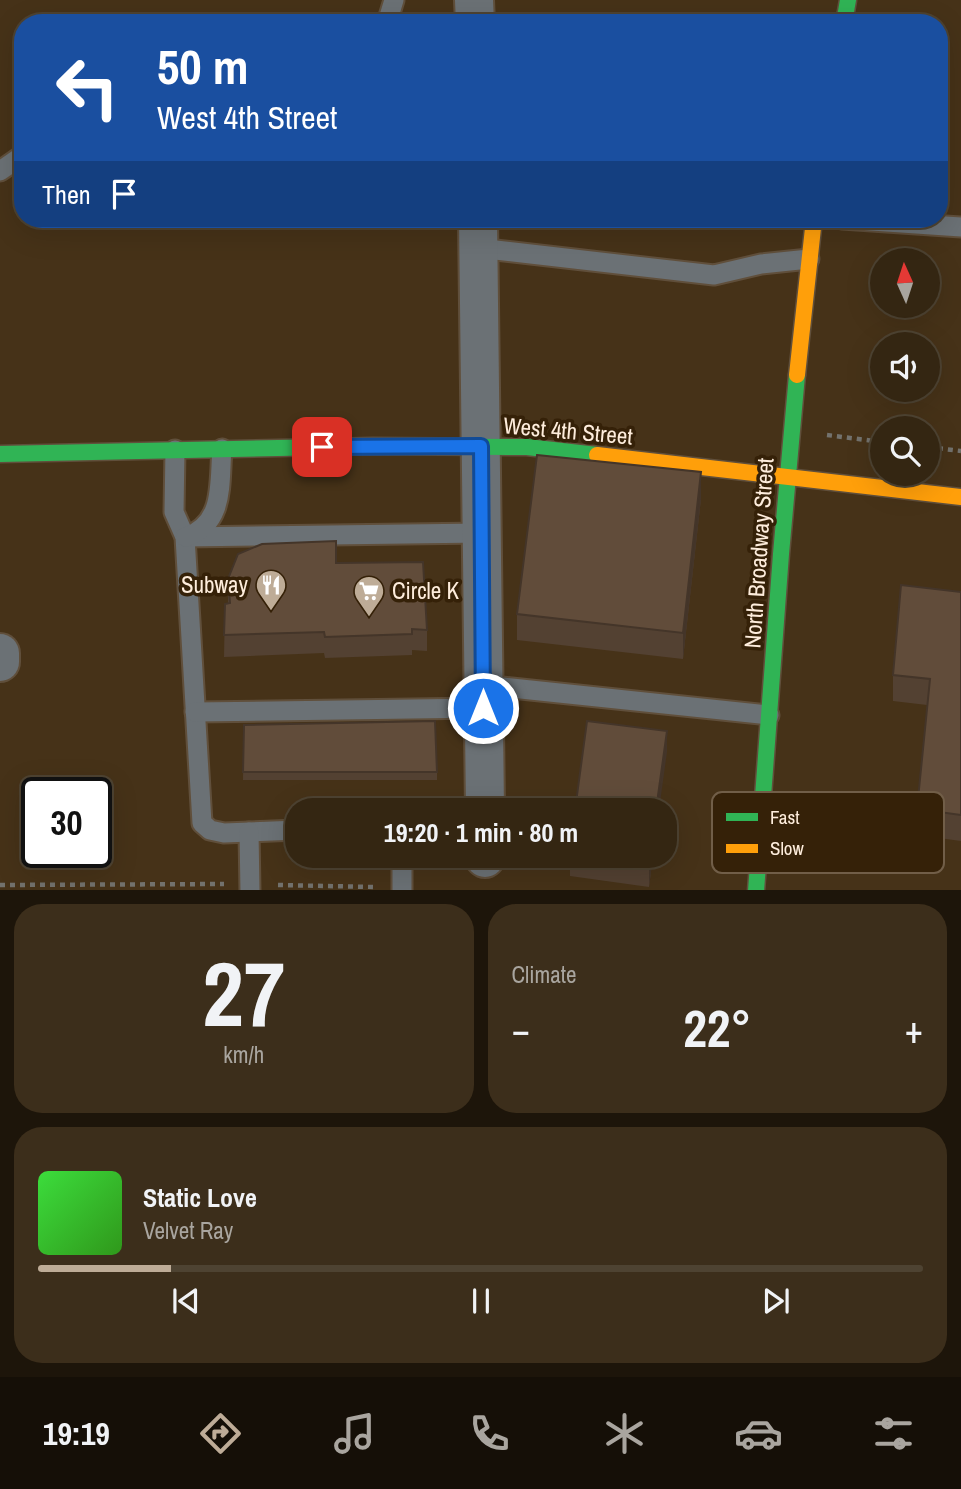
<!DOCTYPE html>
<html lang="en">
<head>
<meta charset="utf-8">
<style>
  :root { --surface:#342612; --page:#3c2e1b; --text:#f1f3f6; --muted:#a9a59f; --line:#4e4332; --accent:#beac97 }
  body { margin:0; font-family:"Archivo Narrow",sans-serif; background:var(--page); color:var(--text); height:100vh; display:flex; flex-direction:column; font-size:26px; white-space:nowrap }
  * { box-sizing:border-box; margin:0 }
  p { font-size:23px; color:var(--muted) }
  .icon { flex:none; width:38px; height:38px; fill:none; stroke:currentColor; stroke-width:2; stroke-linecap:round; stroke-linejoin:round }
  .map { position:relative; height:890px; overflow:hidden }
  .sheet { display:flex; flex-direction:column; gap:14px; padding:14px; background:#1d150a; flex:1 }
  .sheet>* { flex:none }
  .guide { position:absolute; left:14px; top:14px; width:934px; height:214px; border-radius:28px; box-shadow:0 7px 28px #0002,0 0 0 2px var(--line); background:#1a4fa0; color:#fff; overflow:hidden }
  .needle { width:46px; rotate:357deg }
  .tools { position:absolute; left:870px; top:248px; display:grid; gap:14px }
  .tools a { display:grid; place-items:center; width:70px; height:70px; border-radius:50%; background:var(--surface); box-shadow:0 7px 28px #0002,0 0 0 2px var(--line); font-size:35px }
  .speed { position:absolute; left:21px; top:777px; display:flex; gap:14px; font-size:35px; font-weight:700; text-align:center }
  .speed>* { display:grid; place-content:center; width:91px; height:91px; border-radius:50%; background:var(--surface); box-shadow:0 7px 28px #0002,0 0 0 2px var(--line); line-height:1 }
  .speed .limit { border:4px solid #111; border-radius:10px; background:#fff; color:#111 }
  .pin { position:absolute; display:grid; place-items:center; width:60px; height:60px; color:#fff; margin:-30px; border-radius:14px; box-shadow:0 4px 10px #0006 }
  .me { position:absolute; width:77px; margin:-38px; rotate:0deg; stroke-linejoin:round; filter:drop-shadow(0 0 5px #0008) }
  .turn { display:flex; align-items:center; gap:24px; height:147px; padding:0 28px; font-size:32px }
  .turn .icon { width:91px; height:91px; stroke-width:2.5 }
  .turn b { display:block; font-size:49px; line-height:60px }
  .then { display:flex; align-items:center; height:66px; padding:0 28px; background:#0003; gap:14px; font-size:26px }
  .big { font-size:52px; font-weight:800; line-height:1.1 }
  .sheet .card { flex:1; display:flex; flex-direction:column; justify-content:center; gap:10px; min-width:0; padding:0 24px; border-radius:28px; background:var(--page) }
  .sheet .dial { align-items:center; gap:0 }
  .dial b { font-size:91px; line-height:1 }
  .song { display:flex; align-items:center; gap:21px }
  .cover { width:84px; height:84px; border-radius:10px; background:linear-gradient(135deg,hsl(120 70% 55%),hsl(110 70% 35%)) }
  .played { height:7px; border-radius:4px; background:linear-gradient(90deg,var(--accent) 15%,var(--line) 15%) }
  .keys { display:flex; justify-content:space-around; direction:ltr }
  .heat { display:flex; justify-content:space-between; align-items:center; font-size:38px; direction:ltr }
  .sheet .tiles { flex:1; display:grid; gap:14px; grid-template-columns:1fr 1fr }
  .card:last-child { grid-column:span 2 }
  .trip { position:absolute; left:285px; top:798px; width:392px; height:70px; border-radius:28px; background:var(--surface); box-shadow:0 7px 28px #0002,0 0 0 2px var(--line); font-weight:800; line-height:70px; text-align:center }
  .tabs { display:flex; height:112px; justify-content:space-around; align-items:center; background:#150f07; color:var(--muted) }
  .tabs .icon { width:49px; height:49px }
  .tabs .current { color:var(--accent) }
  .tabs b { font-size:32px; color:var(--text) }
  .map>svg:first-child { display:block }
  .lines { fill:none; stroke-linecap:round; stroke-linejoin:round }
  .lane-casing { stroke:#604f3b; stroke-width:23 }
  .street-casing { stroke:#604f3b; stroke-width:42 }
  .fast-casing { stroke:#604f3b; stroke-width:19 }
  .slow-casing { stroke:#604f3b; stroke-width:19 }
  .path { stroke:#73726d; stroke-width:4.5; stroke-dasharray:5 5; stroke-linecap:butt }
  .lane { stroke:#6b7175; stroke-width:19 }
  .street { stroke:#6b7175; stroke-width:38 }
  .fast { stroke:#30b455; stroke-width:16 }
  .slow { stroke:#ff9f0a; stroke-width:16 }
  .wall { fill:#534132 }
  .shaded-wall { fill:#443529 }
  .building { fill:#614c3a; stroke:#443529; stroke-width:2 }
  .route-casing { stroke:#114b97; stroke-width:18 }
  .route { stroke:#1a73e8; stroke-width:12 }
  .labels { text-anchor:middle; stroke-width:7; stroke-linejoin:round; paint-order:stroke }
  .street-label { font-size:23px; fill:#feeddc; stroke:#352108 }
  .poi-label { font-size:23px; fill:#feeddc; stroke:#352108; text-anchor:end }
  .key { fill:#352108; stroke:#715e48; stroke-width:2 }
  .key-label { font-size:19px; fill:#feeddc }
</style>
</head>
<body>
<div class="map">
<svg width="961" height="891" viewBox="0 0 961 891">
  <rect width="100%" height="100%" fill="#463218"/>
  <g class="lines">
    <!-- lane casing -->
    <g class="lane-casing">
      <g id="lane">
        <path d="M387,23L394,0"/>
        <path d="M0,171L23,155"/>
        <path d="M842,219L961,227"/>
        <path d="M478,248L714,275L761,264L809,259"/>
        <path d="M175,450L174,512L185,537L202,823L210,830L224,833L298,830"/>
        <path d="M185,537L482,533"/>
        <path d="M186,537C225,523 219,484 222,449"/>
        <path d="M483,685L769,715"/>
        <path d="M195,712L483,708"/>
        <path d="M249,832L250,891"/>
        <path d="M402,891V856"/>
      </g>
    </g>
    <!-- street casing -->
    <g class="street-casing">
      <g id="street">
        <path d="M474,0L475,23"/>
        <path d="M478,219L485,810"/>
        <path d="M0,653V662"/>
        <path d="M485,858V856"/>
      </g>
    </g>
    <!-- fast casing -->
    <g class="fast-casing">
      <g id="fast">
        <path d="M844,23L848,0"/>
        <path d="M0,454L373,446L527,447L597,455"/>
        <path d="M756,891L781,554L797,375"/>
      </g>
    </g>
    <!-- slow casing -->
    <g class="slow-casing">
      <g id="slow">
        <path d="M797,375L814,219"/>
        <path d="M597,455L961,497"/>
      </g>
    </g>
    <!-- path -->
    <g class="path">
      <path d="M827,435L882,442"/>
      <path d="M928,447L961,451"/>
      <path d="M0,885L224,884"/>
      <path d="M278,885L374,887"/>
    </g>
    <!-- lane -->
    <use href="#lane" class="lane"/>
    <!-- street -->
    <use href="#street" class="street"/>
    <!-- fast -->
    <use href="#fast" class="fast"/>
    <!-- slow -->
    <use href="#slow" class="slow"/>
  </g>
  <!-- wall -->
  <g class="wall">
    <path d="M701,499L683,659L517,640V614Z"/>
    <path d="M228,579L427,630V651L412,650V655L325,658L324,653L224,657L225,604H228Z"/>
    <path d="M961,592V841L917,835V809L927,705L893,701V675Z"/>
    <path d="M244,725L437,772V780H243Z"/>
    <path d="M570,856H653L649,887L570,876Z"/>
  </g>
  <!-- shaded-wall -->
  <g class="shaded-wall">
    <path d="M701,472V499L683,659V633Z"/>
    <path d="M667,731V752L659,810H656Z"/>
    <path d="M650,856H653L649,887V866Z"/>
  </g>
  <!-- building -->
  <g class="building">
    <path d="M537,455L701,472L683,633L517,614Z"/>
    <path d="M336,541V563L423,562L427,630L412,629V634L325,637L324,632L224,635L225,604L230,603L228,579L238,554L262,544Z"/>
    <path d="M901,585L961,592V815L917,809L930,679L893,675Z"/>
    <path d="M435,721L437,772H243L244,725Z"/>
    <path d="M587,721L667,731L656,810H575Z"/>
    <path d="M574,856H650L649,866Z"/>
  </g>
  <g class="lines">
    <!-- route casing -->
    <g class="route-casing">
      <path id="route" d="M322,447L481,446L483,708"/>
    </g>
    <!-- route -->
    <use href="#route" class="route"/>
  </g>
  <!-- icons -->
  <defs>
    <g id="restaurant-pin" transform="scale(1.575)"><path d="M0 17L-7.5 6A9.5 9.5 0 1 1 7.5 6Z" fill="#beac97" stroke="#352108"/><path d="M-5-6h1v4h1v-4h1v4h1v-4h1v5L-1.5 .5V6h-2V.5L-5-1ZM5-6V6H3V1.5H1.5Q1.5-4 5-6Z" fill="#fff"/></g>
    <g id="supermarket-pin" transform="scale(1.575)"><path d="M0 17L-7.5 6A9.5 9.5 0 1 1 7.5 6Z" fill="#beac97" stroke="#352108"/><path d="M-6-5.5h2.5l.6 2H6L4.5 2H-2.5L-4.4-4H-6ZM-1.5 3.2a1.3 1.3 0 1 0 .1 0ZM3 3.2a1.3 1.3 0 1 0 .1 0Z" fill="#fff"/></g>
  </defs>
  <g fill-rule="evenodd">
    <use href="#restaurant-pin" x="271" y="585"/>
    <use href="#supermarket-pin" x="369" y="591"/>
  </g>
  <g class="labels">
    <!-- street labels -->
    <g class="street-label">
      <text transform="translate(568 431) rotate(5)" y="8">West 4th Street</text>
      <text transform="translate(759 553) rotate(-86)" y="8">North Broadway Street</text>
    </g>
    <!-- poi labels -->
    <g class="poi-label">
      <text x="248" y="593">Subway</text>
      <text x="392" y="599" text-anchor="start">Circle K</text>
    </g>
  </g>
  <!-- legend -->
  <rect x="712" y="792" width="232" height="81" rx="10" class="key"/>
  <rect x="726" y="813" width="32" height="8" fill="#30b455"/>
  <rect x="726" y="844" width="32" height="9" fill="#ff9f0a"/>
  <g class="key-label">
    <text x="770" y="824">Fast</text>
    <text x="770" y="855">Slow</text>
  </g>
</svg>
<div class="tools">
<a><svg class="needle" viewBox="-14 -14 28 28"><path d="M0-13l5 13h-10z" fill="#e53935"/><path d="M0 13l5-13h-10z" fill="#a9a59f"/></svg></a>
<a><svg class="icon" aria-label="sound" viewBox="0 0 24 24"><path d="M4 9h4l5-4v14l-5-4H4zM17 9q2 3 0 6"/></svg></a>
<a><svg class="icon" aria-label="search" viewBox="0 0 24 24"><circle cx="10" cy="10" r="6"/><path d="M15 15l6 6"/></svg></a>
</div>
<div class="speed"><div class="limit">30</div></div>
<div class="pin" style="left:322px;top:447px;background:#d93025"><svg class="icon" aria-label="arrive" viewBox="0 0 24 24"><path d="M6 21V4h12l-3 4 3 4H6"/></svg></div>
<svg class="me" style="left:483px;top:708px" viewBox="-20 -20 40 40"><circle r="17" fill="#1a73e8" stroke="#fff" stroke-width="3"/><path d="M0-11L8 9 0 5-8 9z" fill="#fff"/></svg>
<div class="trip">19:20 · 1 min · 80 m</div>
<div class="guide">
<div class="turn"><svg class="icon" aria-label="left" viewBox="0 0 24 24"><path d="M17 20v-9H6M10 6l-5 5 5 5"/></svg><div><b>50 m</b>West 4th Street</div></div>
<div class="then">Then<svg class="icon" aria-label="arrive" viewBox="0 0 24 24"><path d="M6 21V4h12l-3 4 3 4H6"/></svg></div>
</div>
</div>
<section class="sheet">
<div class="tiles">
<div class="card dial"><b>27</b><p>km/h</p></div>
<div class="card"><p>Climate</p>
<div class="heat"><a>−</a><b class="big">22°</b><a>+</a></div>
</div>
<div class="card">
<div class="song"><i class="cover"></i><div><b>Static Love</b><p>Velvet Ray</p></div></div>
<div class="played"></div>
<div class="keys"><svg class="icon" aria-label="previous" viewBox="0 0 24 24"><path d="M18 5L8 12l10 7zM5 5v14"/></svg><svg class="icon" aria-label="pause" viewBox="0 0 24 24"><path d="M8 5v14M16 5v14"/></svg><svg class="icon" aria-label="next" viewBox="0 0 24 24"><path d="M6 5l10 7-10 7zM19 5v14"/></svg></div>
</div>
</div>
</section>
<nav class="tabs">
<b>19:19</b>
<svg class="icon current" aria-label="directions" viewBox="0 0 24 24"><path d="M12 3l9 9-9 9-9-9zM9 14v-3h6M13 9l2 2-2 2"/></svg>
<svg class="icon" aria-label="music" viewBox="0 0 24 24"><path d="M9 18V5l10-2v13"/><circle cx="6" cy="18" r="3"/><circle cx="16" cy="16" r="3"/></svg>
<svg class="icon" aria-label="phone" viewBox="0 0 24 24"><path d="M5 4h4l2 5-3 2q2 4 5 5l2-3 5 2v4C11 20 4 13 5 4z"/></svg>
<svg class="icon" aria-label="climate" viewBox="0 0 24 24"><path d="M12 3v18M4 7l16 10M4 17L20 7"/></svg>
<svg class="icon" aria-label="car" viewBox="0 0 24 24"><path d="M5 17H2v-5l4-1 3-4h7l3 4 3 1v5h-3M9 17h6M6 11h13"/><circle cx="7" cy="17" r="2"/><circle cx="17" cy="17" r="2"/></svg>
<svg class="icon" aria-label="filters" viewBox="0 0 24 24"><path d="M4 7h16M4 17h16"/><circle cx="9" cy="7" r="2"/><circle cx="15" cy="17" r="2"/></svg>
</nav>
</body>
</html>
